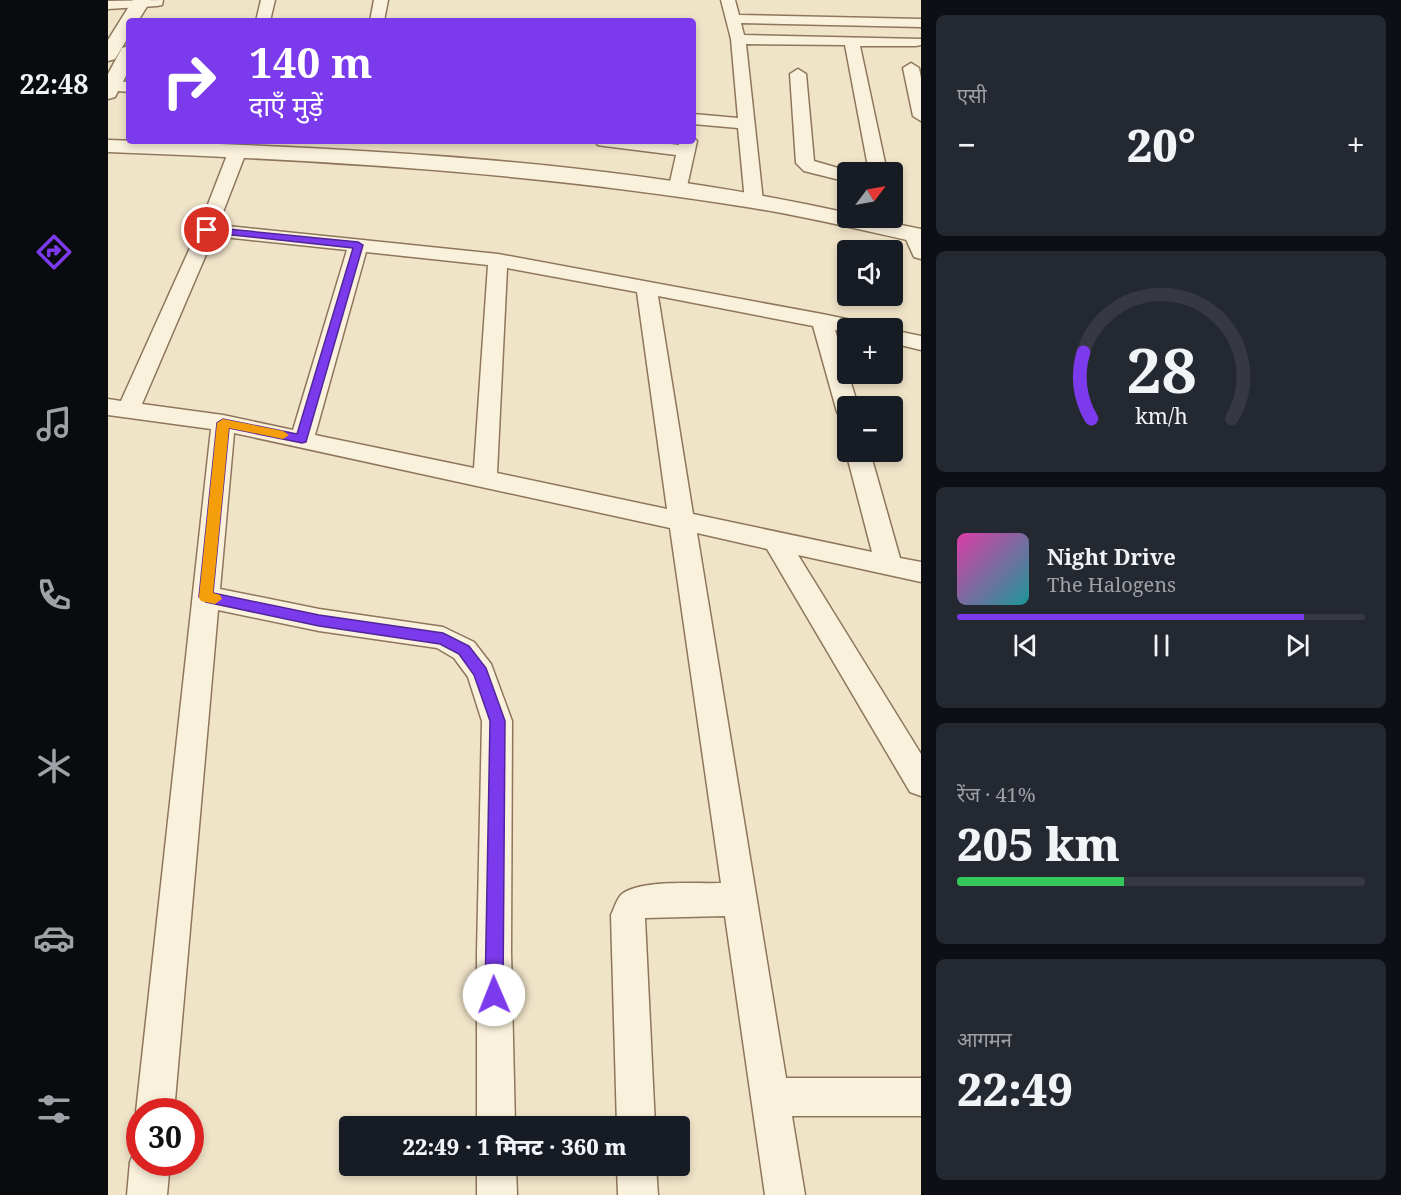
<!DOCTYPE html>
<html lang="hi">
<head>
<meta charset="utf-8">
<style>
  :root { --surface:#171b24; --page:#242831; --text:#f1f3f6; --muted:#9ea1a6; --line:#363941; --accent:#7c3aed }
  body { margin:0; font-family:"Noto Serif","Noto Sans Devanagari",serif; background:var(--page); color:var(--text); height:100vh; display:flex; flex-direction:column; font-size:22px; white-space:nowrap }
  * { box-sizing:border-box; margin:0 }
  p { font-size:20px; color:var(--muted) }
  .icon { flex:none; width:33px; height:33px; fill:none; stroke:currentColor; stroke-width:2; stroke-linecap:round; stroke-linejoin:round }
  .map { position:relative; flex:1; overflow:hidden }
  .sheet { display:flex; flex-direction:column; gap:15px; padding:15px; background:#0d0f14; width:480px }
  .sheet>* { flex:none }
  .hud { position:absolute; left:18px; top:18px; width:570px; height:126px; border-radius:6px; box-shadow:0 3px 9px #0003; background:#7c3aed; color:#fff; overflow:hidden }
  .needle { width:39px; rotate:58deg }
  .buttons { position:absolute; left:729px; top:162px; display:grid; gap:12px }
  .buttons a { display:grid; place-items:center; width:66px; height:66px; border-radius:6px; background:var(--surface); box-shadow:0 3px 9px #0003; font-size:30px }
  .speed { position:absolute; left:18px; top:1098px; display:flex; gap:12px; font-size:30px; font-weight:700; text-align:center }
  .speed>* { display:grid; place-content:center; width:78px; height:78px; border-radius:50%; background:var(--surface); box-shadow:0 3px 9px #0003; line-height:1 }
  .speed .limit { border:9px solid #d22; background:#fff; color:#111 }
  .pin { position:absolute; display:grid; place-items:center; width:51px; height:51px; color:#fff; margin:-26px; border:3px solid #fff; border-radius:50%; box-shadow:0 2px 6px #0007 }
  .me { position:absolute; width:66px; margin:-33px; rotate:359deg; stroke-linejoin:round; filter:drop-shadow(0 0 4px #0008) }
  .turn { display:flex; align-items:center; gap:21px; height:126px; padding:0 24px; font-size:27px }
  .turn .icon { width:78px; height:78px; stroke-width:2.5 }
  .turn b { display:block; font-size:42px; line-height:51px }
  .big { font-size:45px; font-weight:800; line-height:1.1 }
  .sheet .tile { flex:1; display:flex; flex-direction:column; justify-content:center; gap:9px; min-width:0; padding:0 21px; border-radius:9px; background:var(--page) }
  .sheet .dial { align-items:center; gap:0 }
  .dial svg { height:156px; overflow:visible; fill:none; stroke:var(--line); stroke-width:7; stroke-linecap:round; text-anchor:middle }
  .dial text { fill:var(--text); stroke:none }
  .song { display:flex; align-items:center; gap:18px }
  .cover { width:72px; height:72px; border-radius:9px; background:linear-gradient(135deg,hsl(320 70% 55%),hsl(180 70% 35%)) }
  .played { height:6px; border-radius:3px; background:linear-gradient(90deg,var(--accent) 85%,var(--line) 85%) }
  .keys { display:flex; justify-content:space-around; direction:ltr }
  .heat { display:flex; justify-content:space-between; align-items:center; font-size:33px; direction:ltr }
  .charge { height:9px; border-radius:4px; background:linear-gradient(90deg,#34c759 41%,var(--line) 0) }
  .trip { position:absolute; left:231px; top:1116px; width:351px; height:60px; border-radius:6px; background:var(--surface); box-shadow:0 3px 9px #0003; font-weight:800; line-height:60px; text-align:center }
  main { display:flex; flex:1; min-height:0 }
  .tab-bar { display:flex; flex-direction:column; width:108px; justify-content:space-around; align-items:center; background:#090b0e; color:var(--muted) }
  .tab-bar .icon { width:42px; height:42px }
  .tab-bar .selected { color:var(--accent) }
  .tab-bar b { font-size:27px; color:var(--text) }
  .map>svg:first-child { display:block }
  .lines { fill:none; stroke-linecap:round; stroke-linejoin:round }
  .minor-casing { stroke:#8d765c; stroke-width:3 }
  .tertiary-casing { stroke:#8d765c; stroke-width:3 }
  .minor { fill:#faf1dc; fill-rule:evenodd }
  .tertiary { fill:#faf1dc; fill-rule:evenodd }
  .route { fill:#7c3aed; stroke:#51269a; stroke-width:1.5 }
  .slow { fill:#f59e0b }
</style>
</head>
<body>
<main>
<nav class="tab-bar">
<b>22:48</b>
<svg class="icon selected" aria-label="directions" viewBox="0 0 24 24"><path d="M12 3l9 9-9 9-9-9zM9 14v-3h6M13 9l2 2-2 2"/></svg>
<svg class="icon" aria-label="music" viewBox="0 0 24 24"><path d="M9 18V5l10-2v13"/><circle cx="6" cy="18" r="3"/><circle cx="16" cy="16" r="3"/></svg>
<svg class="icon" aria-label="phone" viewBox="0 0 24 24"><path d="M5 4h4l2 5-3 2q2 4 5 5l2-3 5 2v4C11 20 4 13 5 4z"/></svg>
<svg class="icon" aria-label="climate" viewBox="0 0 24 24"><path d="M12 3v18M4 7l16 10M4 17L20 7"/></svg>
<svg class="icon" aria-label="car" viewBox="0 0 24 24"><path d="M5 17H2v-5l4-1 3-4h7l3 4 3 1v5h-3M9 17h6M6 11h13"/><circle cx="7" cy="17" r="2"/><circle cx="17" cy="17" r="2"/></svg>
<svg class="icon" aria-label="filters" viewBox="0 0 24 24"><path d="M4 7h16M4 17h16"/><circle cx="9" cy="7" r="2"/><circle cx="15" cy="17" r="2"/></svg>
</nav>
<div class="map">
<svg width="813" height="1195" viewBox="0 0 813 1195">
  <rect width="100%" height="100%" fill="#f0e4c8"/>
  <g class="lines">
    <!-- minor casing -->
    <g class="minor-casing">
      <g id="minor">
        <path d="M55,0L54,5L49,6L0,9V1Z"/>
        <path d="M153,0H167L162,21H148Z"/>
        <path d="M266,0H280L276,21H262Z"/>
        <path d="M613,0H627L631,15L813,19V27L633,23L636,35L813,39V45L808,46H752L779,172H761L737,45L638,44L655,201L652,205H640L637,201L630,128L585,124V114L630,118L623,39Z"/>
        <path d="M803,63L811,68L813,78V121L805,116L795,68Z"/>
        <path d="M690,69L698,74L706,161L744,172H740V182L696,171L688,163L682,74Z"/>
        <path d="M4,81L21,82V92L0,90V82Z"/>
        <path d="M585,137L589,141L578,191L575,195H563L560,191L568,155L496,146L490,145L487,141H537L571,145V141H585Z"/>
        <path d="M130,145L136,146L139,150L110,225L390,254L714,314L758,323L762,328H740V332L727,330L750,406H740V419L732,417L729,412L705,326L550,296L585,514L764,552L738,452L740,450V452H762L792,558L813,562V582L690,555L813,754V796L802,792L659,549L589,533L678,1078H813V1116H684L697,1195H657L617,916L537,918L547,1126H509L503,915C506,909 509,898 514,894C534,879 588,884 613,883L562,528L126,433L112,589L211,609L335,627L366,642L383,664L404,721L403,952L407,1126H369V952L374,721L360,677L346,658L329,648L211,631L110,610L66,1112H32V1121L28,1112L103,429L0,415V399L13,401L90,230L121,150L124,146ZM106,236L239,250L185,430L115,415L34,404ZM258,252L380,265L366,468L207,435ZM399,268L529,292L559,509L389,473Z"/>
        <path d="M806,229L813,231V259L806,257L796,235L799,231Z"/>
        <path d="M784,330L813,336V350L784,343Z"/>
        <path d="M32,1147V1162H62L59,1195H19L22,1162L28,1148Z"/>
        <path d="M369,1166H408L409,1195H369Z"/>
        <path d="M509,1166H548L550,1195H510Z"/>
      </g>
    </g>
    <!-- tertiary casing -->
    <g class="tertiary-casing">
      <g id="tertiary">
        <path d="M25,0H43L30,21H21V36L7,59L0,61V40Z"/>
        <path d="M21,46V70L7,97L0,99V74L14,48Z"/>
        <path d="M0,140C245,148 498,159 740,213V218H759L813,229V243C757,231 701,217 645,208C431,173 216,160 0,152Z"/>
      </g>
    </g>
    <!-- minor -->
    <use href="#minor" class="minor"/>
    <!-- tertiary -->
    <use href="#tertiary" class="tertiary"/>
  </g>
  <!-- route -->
  <path class="route" d="M99,227L250,242L255,245L198,442L194,443L121,428L105,593L211,615L335,633L361,646L378,668L397,721L395,995L393,1002L386,1004L380,1002L377,995L382,721L366,675L351,654L332,644L211,626L98,602L91,597L109,423L115,419L189,434L245,248L96,232V228Z"/>
  <!-- slow -->
  <path class="slow" d="M115,419L175,431L181,435L175,439L121,428L105,593L112,595L114,599L107,604L93,601L91,597L109,423Z"/>
</svg>
<div class="buttons">
<a><svg class="needle" viewBox="-14 -14 28 28"><path d="M0-13l5 13h-10z" fill="#e53935"/><path d="M0 13l5-13h-10z" fill="#9ea1a6"/></svg></a>
<a><svg class="icon" aria-label="sound" viewBox="0 0 24 24"><path d="M4 9h4l5-4v14l-5-4H4zM17 9q2 3 0 6"/></svg></a>
<a>+</a>
<a>−</a>
</div>
<div class="speed"><div class="limit">30</div></div>
<div class="pin" style="left:99px;top:230px;background:#d93025"><svg class="icon" aria-label="arrive" viewBox="0 0 24 24"><path d="M6 21V4h12l-3 4 3 4H6"/></svg></div>
<svg class="me" style="left:386px;top:995px" viewBox="-20 -20 40 40"><circle r="19" fill="#fff"/><path d="M0-13L10 11 0 6-10 11z" fill="#7c3aed"/></svg>
<div class="trip">22:49 · 1 मिनट · 360 m</div>
<div class="hud">
<div class="turn"><svg class="icon" aria-label="right" viewBox="0 0 24 24"><path d="M7 20v-9h11M14 6l5 5-5 5"/></svg><div><b>140 m</b>दाएँ मुड़ें</div></div>
</div>
</div>
<section class="sheet">
<div class="tile"><p>एसी</p>
<div class="heat"><a>−</a><b class="big">20°</b><a>+</a></div>
</div>
<div class="tile dial"><svg viewBox="0 0 100 80">
<path d="M14 69A42 42 0 1 1 86 69"/>
<path d="M14 69A42 42 0 0 1 10 35" stroke="#7c3aed"/>
<text x="50" y="56" font-size="32" font-weight="700">28</text>
<text x="50" y="72" font-size="11">km/h</text>
</svg></div>
<div class="tile">
<div class="song"><i class="cover"></i><div><b>Night Drive</b><p>The Halogens</p></div></div>
<div class="played"></div>
<div class="keys"><svg class="icon" aria-label="previous" viewBox="0 0 24 24"><path d="M18 5L8 12l10 7zM5 5v14"/></svg><svg class="icon" aria-label="pause" viewBox="0 0 24 24"><path d="M8 5v14M16 5v14"/></svg><svg class="icon" aria-label="next" viewBox="0 0 24 24"><path d="M6 5l10 7-10 7zM19 5v14"/></svg></div>
</div>
<div class="tile"><p>रेंज · 41%</p><b class="big">205 km</b><div class="charge"></div></div>
<div class="tile"><p>आगमन</p><b class="big">22:49</b></div>
</section>
</main>
</body>
</html>
